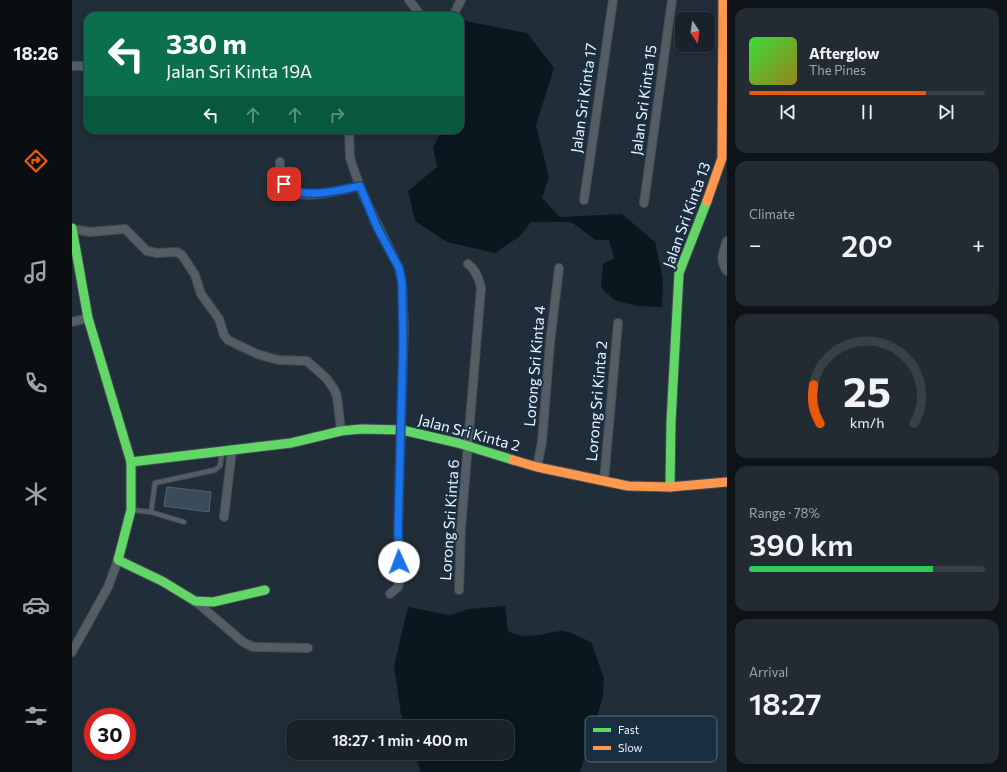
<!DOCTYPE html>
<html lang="en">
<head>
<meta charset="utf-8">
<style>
  :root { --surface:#19222a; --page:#222a32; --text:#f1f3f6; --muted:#9fa4a8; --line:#373f47; --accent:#ea580c }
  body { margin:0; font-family:Commissioner,sans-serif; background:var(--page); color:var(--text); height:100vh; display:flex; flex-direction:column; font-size:15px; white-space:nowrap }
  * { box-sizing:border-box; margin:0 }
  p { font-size:13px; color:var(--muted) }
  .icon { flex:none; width:22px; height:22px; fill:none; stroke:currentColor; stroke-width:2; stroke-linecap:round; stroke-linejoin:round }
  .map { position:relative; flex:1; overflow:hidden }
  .details { display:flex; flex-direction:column; gap:8px; padding:8px; background:#0e1317; width:280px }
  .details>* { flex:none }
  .guide { position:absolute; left:12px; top:12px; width:380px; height:122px; border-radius:12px; box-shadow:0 2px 10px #0003,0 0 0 1px var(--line); background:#0b6e4f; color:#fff; overflow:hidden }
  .needle { width:26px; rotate:167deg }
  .controls { position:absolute; left:603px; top:12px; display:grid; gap:8px }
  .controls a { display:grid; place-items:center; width:40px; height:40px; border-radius:8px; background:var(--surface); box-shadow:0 2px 10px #0003,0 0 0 1px var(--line); font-size:20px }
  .speed { position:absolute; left:12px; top:708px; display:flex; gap:8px; font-size:20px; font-weight:700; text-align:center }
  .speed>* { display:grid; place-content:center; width:52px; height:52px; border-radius:50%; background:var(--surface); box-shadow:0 2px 10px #0003,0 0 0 1px var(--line); line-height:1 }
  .speed .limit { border:6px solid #d22; background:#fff; color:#111 }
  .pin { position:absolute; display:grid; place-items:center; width:34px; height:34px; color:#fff; margin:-17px; border-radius:8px; box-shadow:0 2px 6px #0006 }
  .me { position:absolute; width:44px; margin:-22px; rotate:358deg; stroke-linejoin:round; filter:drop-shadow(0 0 3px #0008) }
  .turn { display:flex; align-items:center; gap:14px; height:84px; padding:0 16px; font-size:18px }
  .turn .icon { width:52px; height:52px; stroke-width:2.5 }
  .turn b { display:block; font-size:28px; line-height:34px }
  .lanes { display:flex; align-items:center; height:38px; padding:0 16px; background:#0003; justify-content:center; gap:20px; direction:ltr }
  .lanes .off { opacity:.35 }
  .big { font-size:30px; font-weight:600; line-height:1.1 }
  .details .card { flex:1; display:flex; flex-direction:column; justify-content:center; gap:6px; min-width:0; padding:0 14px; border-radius:12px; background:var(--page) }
  .details .dial { align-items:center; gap:0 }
  .dial svg { height:104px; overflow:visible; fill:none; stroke:var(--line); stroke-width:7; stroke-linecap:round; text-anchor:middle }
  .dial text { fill:var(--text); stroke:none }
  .song { display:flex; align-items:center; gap:12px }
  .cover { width:48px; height:48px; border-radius:6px; background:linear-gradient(135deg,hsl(120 70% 55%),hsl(50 70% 35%)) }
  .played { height:4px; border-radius:2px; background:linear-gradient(90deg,var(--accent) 75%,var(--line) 75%) }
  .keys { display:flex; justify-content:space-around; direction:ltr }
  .heat { display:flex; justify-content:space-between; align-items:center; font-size:22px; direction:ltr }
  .charge { height:6px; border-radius:3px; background:linear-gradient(90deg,#34c759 78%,var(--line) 0) }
  .trip { position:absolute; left:214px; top:720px; width:228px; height:40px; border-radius:12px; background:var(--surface); box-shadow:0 2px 10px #0003,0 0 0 1px var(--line); font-weight:600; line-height:40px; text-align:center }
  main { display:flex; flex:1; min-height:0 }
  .tabs { display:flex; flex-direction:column; width:72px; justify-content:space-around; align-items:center; background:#0a0e11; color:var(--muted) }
  .tabs .icon { width:28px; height:28px }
  .tabs .selected { color:var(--accent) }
  .tabs b { font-size:18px; color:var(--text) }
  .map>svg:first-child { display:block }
  .water { fill:#09181f }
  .building { fill:#3a4c59; stroke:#58626b }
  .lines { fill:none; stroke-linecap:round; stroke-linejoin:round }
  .lane-casing { stroke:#424b53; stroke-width:6 }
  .street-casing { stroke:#424b53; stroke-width:10 }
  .fast-casing { stroke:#424b53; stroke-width:11 }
  .slow-casing { stroke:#424b53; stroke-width:11 }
  .lane { stroke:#545d64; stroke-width:4 }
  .street { stroke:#545d64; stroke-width:8 }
  .fast { stroke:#63d668; stroke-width:9 }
  .slow { stroke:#ff974d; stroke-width:9 }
  .route-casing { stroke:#114b97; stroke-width:10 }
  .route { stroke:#1a73e8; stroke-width:7 }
  .labels { text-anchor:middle; stroke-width:4; stroke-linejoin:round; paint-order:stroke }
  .street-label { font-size:15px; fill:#edf5fd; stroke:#182e41 }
  .key { fill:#182e41; stroke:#586a79; stroke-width:1 }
  .key-label { font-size:11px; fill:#edf5fd }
</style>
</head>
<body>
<main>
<nav class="tabs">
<b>18:26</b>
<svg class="icon selected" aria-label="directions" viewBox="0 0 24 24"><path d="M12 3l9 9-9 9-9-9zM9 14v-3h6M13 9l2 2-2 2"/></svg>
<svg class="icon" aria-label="music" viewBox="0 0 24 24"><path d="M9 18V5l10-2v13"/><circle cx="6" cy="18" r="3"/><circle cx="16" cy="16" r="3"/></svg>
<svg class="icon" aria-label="phone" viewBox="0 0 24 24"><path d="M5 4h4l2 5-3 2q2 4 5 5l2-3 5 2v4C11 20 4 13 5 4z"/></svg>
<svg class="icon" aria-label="climate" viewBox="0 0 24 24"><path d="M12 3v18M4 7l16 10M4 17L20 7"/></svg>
<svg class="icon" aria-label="car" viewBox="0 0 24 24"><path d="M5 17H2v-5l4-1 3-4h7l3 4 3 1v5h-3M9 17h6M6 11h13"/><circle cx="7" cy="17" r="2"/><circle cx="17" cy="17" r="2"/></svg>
<svg class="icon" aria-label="filters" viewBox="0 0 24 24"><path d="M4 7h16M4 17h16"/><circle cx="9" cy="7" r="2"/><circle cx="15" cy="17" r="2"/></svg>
</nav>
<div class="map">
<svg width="655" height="772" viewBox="0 0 655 772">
  <rect width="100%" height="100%" fill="#212d38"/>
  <!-- water -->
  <g class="water">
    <path d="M388,20L455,33L482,68L464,125L477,177L470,198L488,217L550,214L583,242L591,279L590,307L565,306L542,300L529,287L531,264L542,258L537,240H524L499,222H459L448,236L423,253L375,242L343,221L336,191L365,167L361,147L370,130H388Z"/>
    <path d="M433,606L436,631C452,641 472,633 490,631C498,631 511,639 519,642L532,678L531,697L508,772H349L342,753H435V727H333L329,714L322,666L336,607L378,615L397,609Z"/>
  </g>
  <!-- building -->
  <path class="building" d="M95,487L139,492L137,512L92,506Z"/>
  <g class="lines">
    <!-- lane casing -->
    <g class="lane-casing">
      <g id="lane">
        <path d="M60,510L79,512"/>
        <path d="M112,522L79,512L83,483L143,470L148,466L150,452"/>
      </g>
    </g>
    <!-- street casing -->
    <g class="street-casing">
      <g id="street">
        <path d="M337,0L349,16"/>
        <path d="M381,16L389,0"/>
        <path d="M0,66H16"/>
        <path d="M277,130L278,158L290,193L327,268L330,283L332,327L326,532L328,577L326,587L318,594"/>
        <path d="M208,162C208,171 209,186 218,191C233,200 271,190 288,186"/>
        <path d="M512,200L541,0"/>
        <path d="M572,203L600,0"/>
        <path d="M0,229L18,232L53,229L75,251L85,253L105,252L110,255L123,275L129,294L147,319L152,335L156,340L185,354L206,360L235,361L254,378L262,389L265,396L269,431"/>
        <path d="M655,241C651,252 647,261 655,271"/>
        <path d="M0,322L16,318"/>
        <path d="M465,467L470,442L478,343L487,268"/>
        <path d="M532,481L546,323"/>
        <path d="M152,517L160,450"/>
        <path d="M387,590L389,528L409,288C407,278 404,270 396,264"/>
        <path d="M123,601L171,642L181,647L236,648"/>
        <path d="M0,652L36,587L46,560"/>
      </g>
    </g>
    <!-- fast casing -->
    <g class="fast-casing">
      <g id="fast">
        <path d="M0,228L16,318L59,462V510L46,560L90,581L123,601L141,602L193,590"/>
        <path d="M59,462L219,443L269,431L289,429L330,430L386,443L441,460"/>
        <path d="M598,487L599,422L607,273L635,201"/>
      </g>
    </g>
    <!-- slow casing -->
    <g class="slow-casing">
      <g id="slow">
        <path d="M635,201L650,158L651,0"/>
        <path d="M441,460L465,467L556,486L598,487L655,482"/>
      </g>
    </g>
    <!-- lane -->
    <use href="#lane" class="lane"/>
    <!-- street -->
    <use href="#street" class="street"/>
    <!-- fast -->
    <use href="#fast" class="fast"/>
    <!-- slow -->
    <use href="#slow" class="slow"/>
  </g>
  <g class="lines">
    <!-- route casing -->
    <g class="route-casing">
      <path id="route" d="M212,184L217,190C240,197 265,191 288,186L305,227L327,268L330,283L331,342L326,532L327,562"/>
    </g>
    <!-- route -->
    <use href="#route" class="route"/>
  </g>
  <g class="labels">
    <!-- street labels -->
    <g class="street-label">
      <text transform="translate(512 98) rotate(-82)" y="5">Jalan Sri Kinta 17</text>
      <text transform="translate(572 100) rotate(-82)" y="5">Jalan Sri Kinta 15</text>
      <text transform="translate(615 215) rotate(-70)" y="5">Jalan Sri Kinta 13</text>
      <text transform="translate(463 366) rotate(-85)" y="5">Lorong Sri Kinta 4</text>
      <text transform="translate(525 401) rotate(-85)" y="5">Lorong Sri Kinta 2</text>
      <text transform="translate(397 433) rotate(15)" y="5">Jalan Sri Kinta 2</text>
      <text transform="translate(378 520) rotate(-86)" y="5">Lorong Sri Kinta 6</text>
    </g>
  </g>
  <!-- legend -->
  <rect x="513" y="716" width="132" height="46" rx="6" class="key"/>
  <rect x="521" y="728" width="18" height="4" fill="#63d668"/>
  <rect x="521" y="746" width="18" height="4" fill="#ff974d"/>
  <g class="key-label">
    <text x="546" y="734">Fast</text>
    <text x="546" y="752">Slow</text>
  </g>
</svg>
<div class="controls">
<a><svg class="needle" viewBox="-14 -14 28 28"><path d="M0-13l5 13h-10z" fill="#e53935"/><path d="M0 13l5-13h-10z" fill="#9fa4a8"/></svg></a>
</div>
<div class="speed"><div class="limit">30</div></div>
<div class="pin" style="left:212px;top:184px;background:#d93025"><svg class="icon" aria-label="arrive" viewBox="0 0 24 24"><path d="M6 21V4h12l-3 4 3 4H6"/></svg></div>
<svg class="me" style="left:327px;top:562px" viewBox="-20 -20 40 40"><circle r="19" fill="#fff"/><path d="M0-13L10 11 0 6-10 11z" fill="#1a73e8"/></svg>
<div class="trip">18:27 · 1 min · 400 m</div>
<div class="guide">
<div class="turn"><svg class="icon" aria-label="left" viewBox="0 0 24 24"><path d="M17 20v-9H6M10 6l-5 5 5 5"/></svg><div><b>330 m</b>Jalan Sri Kinta 19A</div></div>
<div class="lanes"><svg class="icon" aria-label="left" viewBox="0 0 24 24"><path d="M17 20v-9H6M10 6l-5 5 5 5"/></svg><svg class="icon off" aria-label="ahead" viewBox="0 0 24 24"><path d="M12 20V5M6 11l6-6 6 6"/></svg><svg class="icon off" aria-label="ahead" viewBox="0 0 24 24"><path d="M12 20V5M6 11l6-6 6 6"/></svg><svg class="icon off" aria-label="right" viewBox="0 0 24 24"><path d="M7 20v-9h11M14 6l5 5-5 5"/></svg></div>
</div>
</div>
<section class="details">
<div class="card">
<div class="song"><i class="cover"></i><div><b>Afterglow</b><p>The Pines</p></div></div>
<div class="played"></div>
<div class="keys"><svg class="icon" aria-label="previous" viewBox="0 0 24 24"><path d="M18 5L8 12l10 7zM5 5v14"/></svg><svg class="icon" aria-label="pause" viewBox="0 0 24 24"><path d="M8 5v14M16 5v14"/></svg><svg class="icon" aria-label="next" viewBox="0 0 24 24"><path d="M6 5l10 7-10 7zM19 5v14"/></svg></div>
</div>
<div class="card"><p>Climate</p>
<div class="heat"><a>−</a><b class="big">20°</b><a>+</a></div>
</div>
<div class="card dial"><svg viewBox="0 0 100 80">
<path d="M14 69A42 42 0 1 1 86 69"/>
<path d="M14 69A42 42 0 0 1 9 39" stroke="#ea580c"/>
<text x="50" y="56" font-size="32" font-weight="700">25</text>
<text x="50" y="72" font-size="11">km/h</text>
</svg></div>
<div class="card"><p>Range · 78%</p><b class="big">390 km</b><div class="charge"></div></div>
<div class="card"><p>Arrival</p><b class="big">18:27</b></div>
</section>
</main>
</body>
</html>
